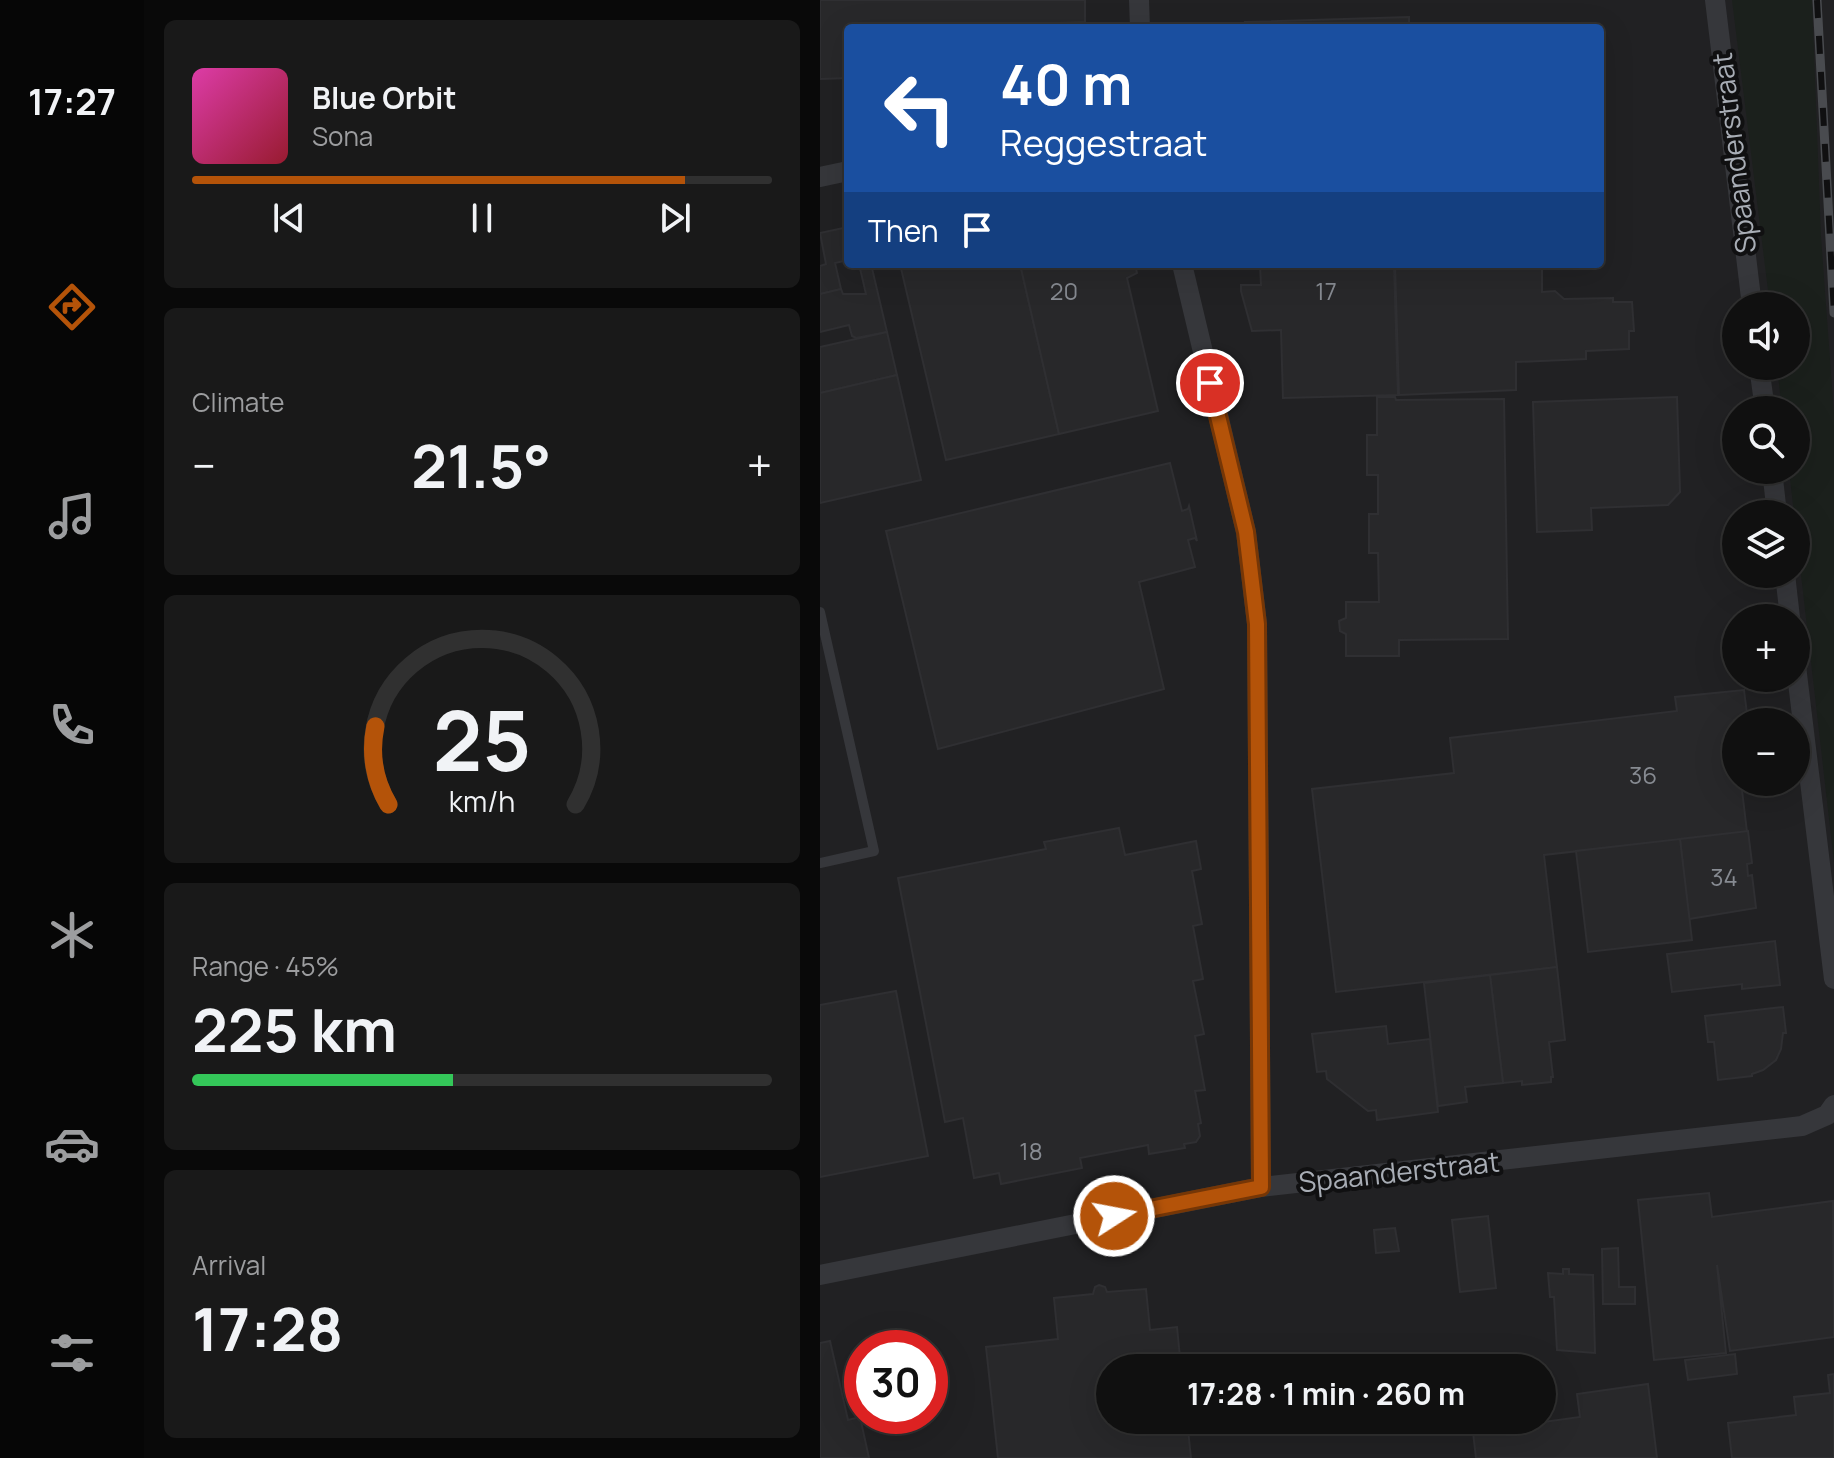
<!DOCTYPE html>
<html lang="en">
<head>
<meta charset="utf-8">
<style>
  :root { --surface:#101010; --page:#191919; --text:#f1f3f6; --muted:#9c9d9f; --line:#303030; --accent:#b45309 }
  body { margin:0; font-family:Manrope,sans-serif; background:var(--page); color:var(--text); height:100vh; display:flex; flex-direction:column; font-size:30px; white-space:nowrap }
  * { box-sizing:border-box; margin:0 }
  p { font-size:26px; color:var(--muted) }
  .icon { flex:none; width:44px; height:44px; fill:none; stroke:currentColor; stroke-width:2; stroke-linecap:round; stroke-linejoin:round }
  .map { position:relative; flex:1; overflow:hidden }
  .sheet { display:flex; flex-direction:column; gap:20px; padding:20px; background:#090909; width:676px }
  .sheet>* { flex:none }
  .top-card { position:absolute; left:24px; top:24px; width:760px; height:244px; border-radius:8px; box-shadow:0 8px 32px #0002,0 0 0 2px var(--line); background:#1a4fa0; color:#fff; overflow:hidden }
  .tools { position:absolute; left:902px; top:292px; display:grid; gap:16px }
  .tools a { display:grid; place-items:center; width:88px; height:88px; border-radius:50%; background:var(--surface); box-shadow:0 8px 32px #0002,0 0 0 2px var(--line); font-size:40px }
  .speed { position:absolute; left:24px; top:1330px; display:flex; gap:16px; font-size:40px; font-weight:700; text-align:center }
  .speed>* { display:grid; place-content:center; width:104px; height:104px; border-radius:50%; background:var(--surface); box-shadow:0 8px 32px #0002,0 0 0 2px var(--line); line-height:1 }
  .speed .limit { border:12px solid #d22; background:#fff; color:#111 }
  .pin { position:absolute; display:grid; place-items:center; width:68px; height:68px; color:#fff; margin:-34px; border:4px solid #fff; border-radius:50%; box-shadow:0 2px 8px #0007 }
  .me { position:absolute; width:88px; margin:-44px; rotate:79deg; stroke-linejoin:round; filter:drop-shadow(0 0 6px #0008) }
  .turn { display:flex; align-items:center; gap:28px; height:168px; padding:0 24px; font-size:36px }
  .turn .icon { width:104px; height:104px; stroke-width:2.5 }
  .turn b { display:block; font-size:56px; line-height:68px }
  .then { display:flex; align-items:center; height:76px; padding:0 24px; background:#0003; gap:16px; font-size:30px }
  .big { font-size:60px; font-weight:700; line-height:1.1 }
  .sheet .tile { flex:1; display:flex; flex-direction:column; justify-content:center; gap:12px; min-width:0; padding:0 28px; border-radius:12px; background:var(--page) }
  .sheet .dial { align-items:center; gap:0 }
  .dial svg { height:208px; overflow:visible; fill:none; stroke:var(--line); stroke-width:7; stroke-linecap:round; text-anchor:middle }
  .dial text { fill:var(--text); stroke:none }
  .song { display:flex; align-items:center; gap:24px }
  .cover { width:96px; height:96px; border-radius:12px; background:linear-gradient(135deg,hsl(320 70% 55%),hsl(350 70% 35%)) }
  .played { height:8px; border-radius:4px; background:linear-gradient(90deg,var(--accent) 85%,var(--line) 85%) }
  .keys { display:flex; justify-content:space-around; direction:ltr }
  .heat { display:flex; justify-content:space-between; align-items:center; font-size:44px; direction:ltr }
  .charge { height:12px; border-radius:6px; background:linear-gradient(90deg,#34c759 45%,var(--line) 0) }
  .trip { position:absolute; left:276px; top:1354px; width:460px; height:80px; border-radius:40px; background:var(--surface); box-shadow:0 8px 32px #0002,0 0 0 2px var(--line); font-weight:700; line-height:80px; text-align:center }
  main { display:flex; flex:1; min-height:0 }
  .tabs { display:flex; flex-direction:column; width:144px; justify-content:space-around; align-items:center; background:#060606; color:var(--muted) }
  .tabs .icon { width:56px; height:56px }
  .tabs .on { color:var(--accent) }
  .tabs b { font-size:36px; color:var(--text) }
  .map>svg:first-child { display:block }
  .built { fill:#212123; fill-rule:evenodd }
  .green { fill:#1b201c }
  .building { fill:#28282a; stroke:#2f2f32; stroke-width:2 }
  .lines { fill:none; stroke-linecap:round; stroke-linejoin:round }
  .lane { stroke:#36373b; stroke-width:10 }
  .street { stroke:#36373b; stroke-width:20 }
  .rail-casing { stroke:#494b4f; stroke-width:9 }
  .rail { stroke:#101011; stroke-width:6; stroke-dasharray:18; stroke-linecap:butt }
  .route-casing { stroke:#753606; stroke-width:20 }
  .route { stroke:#b45309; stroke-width:14 }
  .labels { text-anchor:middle; stroke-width:8; stroke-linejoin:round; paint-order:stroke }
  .number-label { font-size:24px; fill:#878b92 }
  .street-label { font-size:28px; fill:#a8adb5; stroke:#101011 }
</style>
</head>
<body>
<main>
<nav class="tabs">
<b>17:27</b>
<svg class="icon on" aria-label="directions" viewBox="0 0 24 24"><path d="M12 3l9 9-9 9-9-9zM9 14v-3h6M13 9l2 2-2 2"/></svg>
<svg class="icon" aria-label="music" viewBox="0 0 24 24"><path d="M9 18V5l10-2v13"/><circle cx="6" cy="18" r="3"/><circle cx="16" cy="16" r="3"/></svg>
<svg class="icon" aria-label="phone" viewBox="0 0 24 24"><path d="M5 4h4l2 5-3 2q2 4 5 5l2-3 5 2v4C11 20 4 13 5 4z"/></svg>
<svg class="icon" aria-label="climate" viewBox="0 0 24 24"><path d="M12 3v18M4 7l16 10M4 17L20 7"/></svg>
<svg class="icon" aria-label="car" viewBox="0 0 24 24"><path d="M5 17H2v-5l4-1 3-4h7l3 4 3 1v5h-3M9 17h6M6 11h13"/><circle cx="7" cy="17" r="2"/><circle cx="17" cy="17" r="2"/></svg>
<svg class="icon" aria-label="filters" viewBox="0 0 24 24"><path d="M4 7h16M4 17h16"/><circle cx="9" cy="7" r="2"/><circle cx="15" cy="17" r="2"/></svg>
</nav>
<section class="sheet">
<div class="tile">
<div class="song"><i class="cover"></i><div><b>Blue Orbit</b><p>Sona</p></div></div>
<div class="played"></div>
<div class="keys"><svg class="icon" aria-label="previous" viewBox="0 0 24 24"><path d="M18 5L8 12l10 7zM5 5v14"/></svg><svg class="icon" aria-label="pause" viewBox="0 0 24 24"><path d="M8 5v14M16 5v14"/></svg><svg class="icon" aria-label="next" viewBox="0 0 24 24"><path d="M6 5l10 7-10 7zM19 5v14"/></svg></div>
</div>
<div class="tile"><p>Climate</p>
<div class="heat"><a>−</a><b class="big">21.5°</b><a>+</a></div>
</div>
<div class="tile dial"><svg viewBox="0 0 100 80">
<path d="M14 69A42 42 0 1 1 86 69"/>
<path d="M14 69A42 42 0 0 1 9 39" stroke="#b45309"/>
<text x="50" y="56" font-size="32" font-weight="700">25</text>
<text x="50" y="72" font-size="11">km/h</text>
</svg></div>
<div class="tile"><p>Range · 45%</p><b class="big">225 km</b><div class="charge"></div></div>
<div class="tile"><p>Arrival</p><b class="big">17:28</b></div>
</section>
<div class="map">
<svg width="1014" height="1458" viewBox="0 0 1014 1458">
  <rect width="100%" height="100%" fill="#151516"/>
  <!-- built -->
  <path class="built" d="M0,0H1014V1458H0ZM28,28H780V264H28ZM916,306H976V366H916ZM916,410H976V470H916ZM916,514H976V574H916ZM916,618H976V678H916ZM916,722H976V782H916ZM42,1348H110V1416H42ZM290,1368H722V1420H290Z"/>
  <!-- green -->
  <path class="green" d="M912,0H992L1001,237L1014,414V862L969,470H976V410H962L957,366H976V306H950Z"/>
  <!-- building -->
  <g class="building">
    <path d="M0,0H265V22L211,24V28H28V78L0,79Z"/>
    <path d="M589,17V28H426L425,22Z"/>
    <path d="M28,227V260L15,263L21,289L0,294V266L6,264L0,233Z"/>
    <path d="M39,264H51L67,332L36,338L32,336L29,325L0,332V294L21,289L23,294H46Z"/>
    <path d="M80,264H200L239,434L126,460Z"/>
    <path d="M200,264H315L317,273L307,278L338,411L239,434Z"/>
    <path d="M440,264H574L578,395L463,398L461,330L432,331L421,291V285H441Z"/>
    <path d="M575,264H722V292L735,291L744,299L793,298V302H812L814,331H809V349L766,351V359L696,362V390L579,395Z"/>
    <path d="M67,332L77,375L0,393V347Z"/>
    <path d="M77,375L101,480L0,503V393Z"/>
    <path d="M557,397H575L576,400L684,399L688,639L579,640V656H526V634L520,631L519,621L526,618V602H559L558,553H549V514H558V475H547V435H557Z"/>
    <path d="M857,397L860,492L848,505L771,508L772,530L717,532L713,402Z"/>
    <path d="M350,463L362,511L368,509L369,506L377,541L375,538L368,540L375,567L319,582L344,689L118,749L66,531Z"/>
    <path d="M924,690L928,722H916V782H921L927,832L724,855L737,967L516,992L492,789L634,773L630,738L857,711L855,697Z"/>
    <path d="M299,828L305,855L376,841L381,869L372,871L382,924L373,926L383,979L373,981L384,1034L375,1036L385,1090L375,1091L381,1123L378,1124L380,1136L376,1142L364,1144L365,1148L329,1154L328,1145L260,1158L262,1168L181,1184L179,1173L154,1178L143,1118L125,1122L78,878L226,849L224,842Z"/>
    <path d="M928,831L932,863L927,864L928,876L932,875L936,908L869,919L860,839Z"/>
    <path d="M860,839L872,940L768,952L756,851Z"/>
    <path d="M955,941L960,985L922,989V984L852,992L847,954Z"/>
    <path d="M737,967L745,1040L729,1042L733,1077H731V1082L702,1085V1081L683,1083L670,975Z"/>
    <path d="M670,975L683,1083L645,1087L647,1102L618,1106L604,983Z"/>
    <path d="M76,991L108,1156L0,1177V1005Z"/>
    <path d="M963,1007L966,1033H963L961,1049L956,1060L943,1070L932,1074V1076L898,1080L894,1042H888L885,1016Z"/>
    <path d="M566,1026L568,1044L610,1039L618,1112L557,1120L556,1110L548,1111L507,1079L506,1071L497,1072L492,1034Z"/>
    <path d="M889,1193L892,1217L1013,1201L1014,1337L910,1351L897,1265L906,1353L834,1360L818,1200Z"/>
    <path d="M668,1216L676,1288L640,1292L632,1220Z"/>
    <path d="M575,1228L579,1251L556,1253L554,1230Z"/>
    <path d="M798,1248L799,1287H815V1304H783L782,1249Z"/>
    <path d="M743,1269H749V1274L773,1275L775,1353L737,1350L734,1297H730L728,1273L743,1274Z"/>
    <path d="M279,1285L285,1287L287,1292L326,1289L330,1330L357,1327L361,1368H290V1420H367L371,1458H178L166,1347L238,1339L234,1298L273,1294L275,1287Z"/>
    <path d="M10,1341L28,1420L40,1417L49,1458H0V1343Z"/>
    <path d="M915,1354L917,1374L868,1380L865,1360Z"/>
    <path d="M1014,1374V1458H912L908,1423L976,1415L974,1397L1010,1393L1008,1375Z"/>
    <path d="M828,1384L837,1458H656L653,1432L760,1417L757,1394Z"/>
  </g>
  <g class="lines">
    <!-- lane -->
    <path class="lane" d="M0,612L54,851L0,863"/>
    <!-- street -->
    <g class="street">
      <path d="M319,0L320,28"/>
      <path d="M895,0L932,306"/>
      <path d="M0,177L28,171"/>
      <path d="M362,264L426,532L437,624L441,1187"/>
      <path d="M939,366L945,410"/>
      <path d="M952,470L957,514"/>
      <path d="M965,574L970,618"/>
      <path d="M976,666L1014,979"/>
      <path d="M0,1275L441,1187L982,1126L1007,1115L1014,1105"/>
    </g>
    <!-- rail casing -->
    <g class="rail-casing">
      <path id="rail" d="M997,0L1014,313"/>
    </g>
    <!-- rail -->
    <use href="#rail" class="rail"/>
  </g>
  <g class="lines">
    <!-- route casing -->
    <g class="route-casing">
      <path id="route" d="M294,1216L441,1187L437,624L426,532L390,383"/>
    </g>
    <!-- route -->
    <use href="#route" class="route"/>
  </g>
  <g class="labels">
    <!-- number labels -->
    <g class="number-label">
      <text x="244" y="300">20</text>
      <text x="506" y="300">17</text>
      <text x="823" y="784">36</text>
      <text x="904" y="886">34</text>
      <text x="211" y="1160">18</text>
    </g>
    <!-- street labels -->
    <g class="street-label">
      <text transform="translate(914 153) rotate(-97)" y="10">Spaanderstraat</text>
      <text transform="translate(579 1172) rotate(-6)" y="10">Spaanderstraat</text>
    </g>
  </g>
</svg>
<div class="tools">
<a><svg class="icon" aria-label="sound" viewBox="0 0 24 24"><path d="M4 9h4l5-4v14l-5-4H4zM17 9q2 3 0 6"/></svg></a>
<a><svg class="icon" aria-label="search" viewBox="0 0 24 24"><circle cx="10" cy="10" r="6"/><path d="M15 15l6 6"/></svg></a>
<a><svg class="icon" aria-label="layers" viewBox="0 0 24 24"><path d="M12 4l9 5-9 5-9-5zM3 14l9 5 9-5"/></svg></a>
<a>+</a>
<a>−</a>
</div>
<div class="speed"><div class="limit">30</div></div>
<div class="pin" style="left:390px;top:383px;background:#d93025"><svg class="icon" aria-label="arrive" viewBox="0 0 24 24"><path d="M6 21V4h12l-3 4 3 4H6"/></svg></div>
<svg class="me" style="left:294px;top:1216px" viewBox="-20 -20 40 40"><circle r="17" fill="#b45309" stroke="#fff" stroke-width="3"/><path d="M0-11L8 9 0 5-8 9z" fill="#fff"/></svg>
<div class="trip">17:28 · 1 min · 260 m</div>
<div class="top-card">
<div class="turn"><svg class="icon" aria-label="left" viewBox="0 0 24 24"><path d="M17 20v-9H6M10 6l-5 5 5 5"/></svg><div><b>40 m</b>Reggestraat</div></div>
<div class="then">Then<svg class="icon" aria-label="arrive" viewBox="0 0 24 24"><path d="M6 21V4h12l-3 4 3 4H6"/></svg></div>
</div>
</div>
</main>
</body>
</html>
